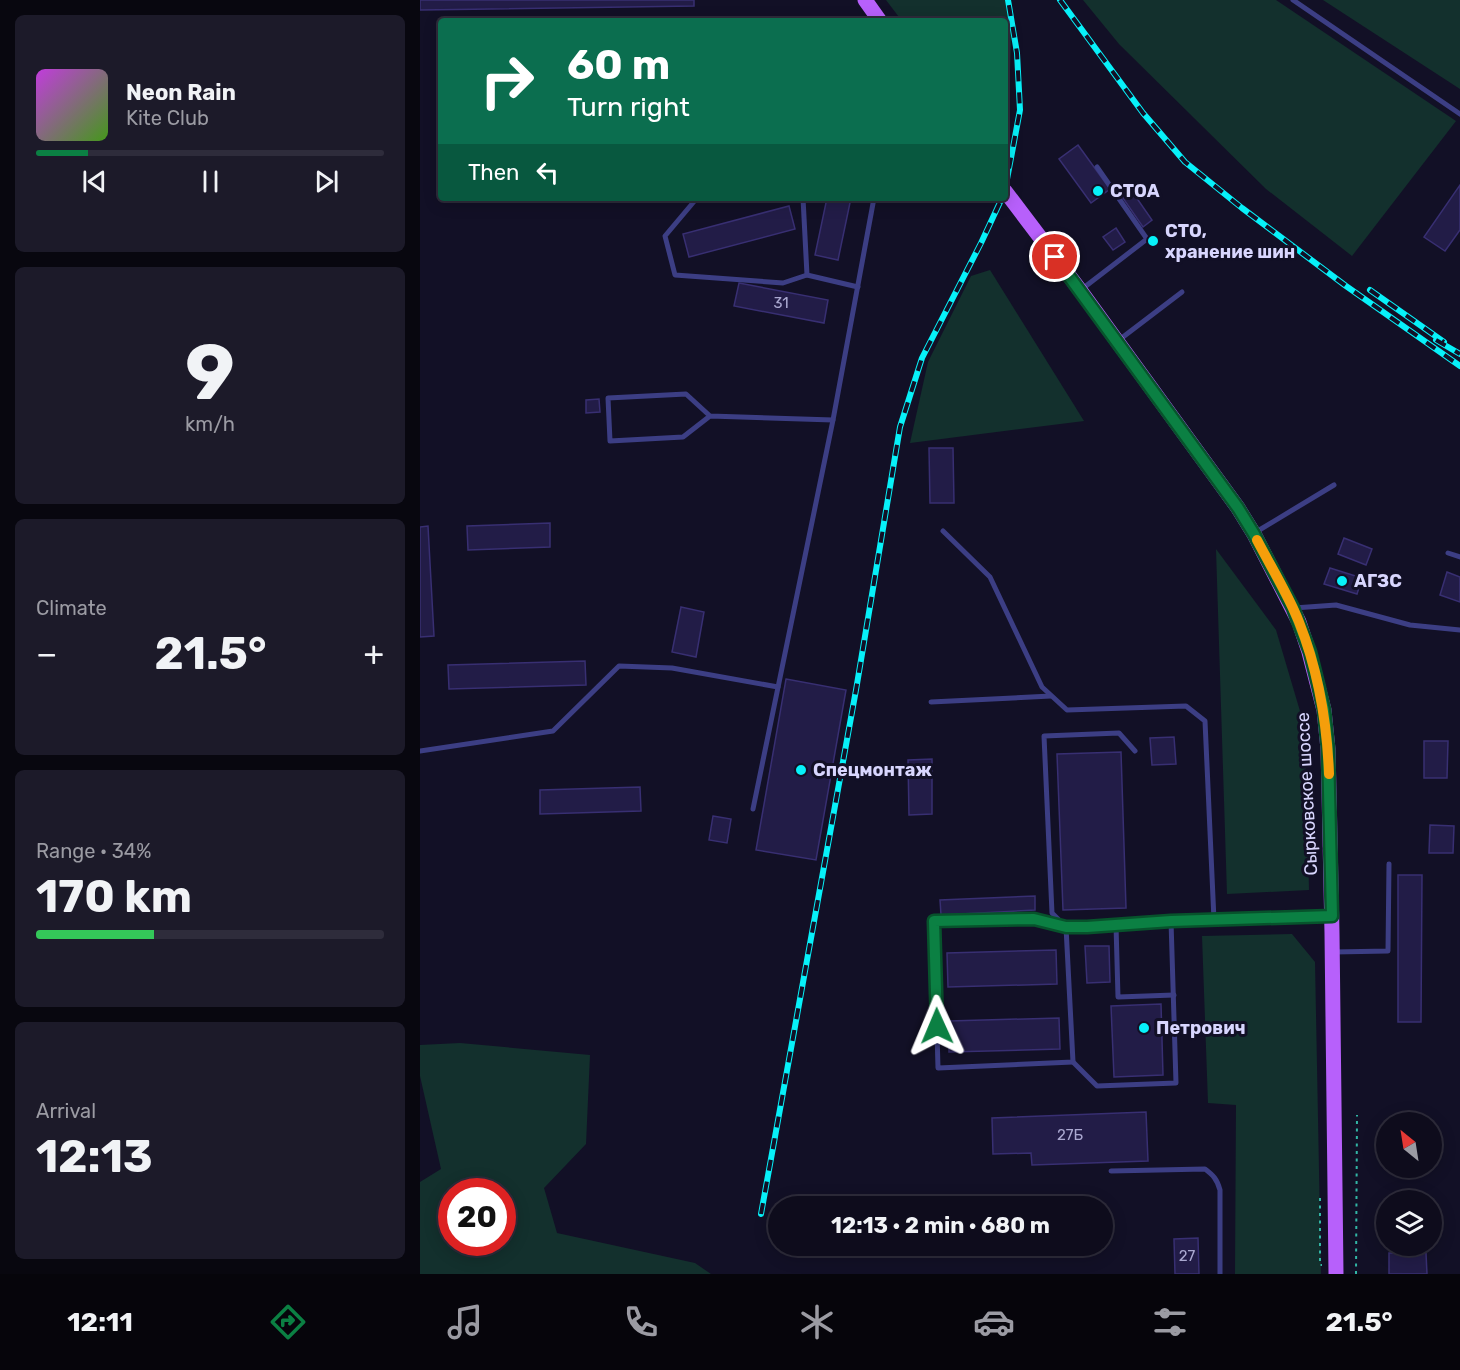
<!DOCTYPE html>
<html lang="en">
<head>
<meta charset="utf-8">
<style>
  :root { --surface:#0e0c1c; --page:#1c1a29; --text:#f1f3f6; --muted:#9b9ba3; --line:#2e2c3b; --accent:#0b8043 }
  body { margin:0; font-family:Rubik,sans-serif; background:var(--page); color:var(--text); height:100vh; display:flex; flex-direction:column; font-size:22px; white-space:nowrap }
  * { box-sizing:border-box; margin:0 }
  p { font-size:20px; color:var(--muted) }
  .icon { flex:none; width:33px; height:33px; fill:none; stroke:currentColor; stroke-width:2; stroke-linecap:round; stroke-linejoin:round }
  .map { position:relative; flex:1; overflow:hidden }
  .panel { display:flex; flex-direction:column; gap:15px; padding:15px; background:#08070f; width:420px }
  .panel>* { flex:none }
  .guide { position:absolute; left:18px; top:18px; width:570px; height:183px; border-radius:6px; box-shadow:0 3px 15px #0003,0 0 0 2px var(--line); background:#0b6e4f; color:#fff; overflow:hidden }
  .needle { width:39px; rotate:330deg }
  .controls { position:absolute; left:956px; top:1112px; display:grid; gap:12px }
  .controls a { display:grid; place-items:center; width:66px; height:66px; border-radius:50%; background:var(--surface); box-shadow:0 3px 15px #0003,0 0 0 2px var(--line); font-size:30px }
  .speed { position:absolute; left:18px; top:1178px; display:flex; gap:12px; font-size:30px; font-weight:700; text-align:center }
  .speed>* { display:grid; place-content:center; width:78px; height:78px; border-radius:50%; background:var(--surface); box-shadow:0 3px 15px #0003,0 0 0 2px var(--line); line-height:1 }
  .speed .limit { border:9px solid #d22; background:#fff; color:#111 }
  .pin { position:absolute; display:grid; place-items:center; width:51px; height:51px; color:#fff; margin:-26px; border:3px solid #fff; border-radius:50%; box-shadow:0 2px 6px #0007 }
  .me { position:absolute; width:66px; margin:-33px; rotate:359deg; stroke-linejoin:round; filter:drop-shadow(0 0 4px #0008) }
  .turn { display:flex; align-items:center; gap:21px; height:126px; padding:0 30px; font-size:27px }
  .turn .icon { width:78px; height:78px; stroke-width:2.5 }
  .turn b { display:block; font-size:42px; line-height:51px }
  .then { display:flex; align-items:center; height:57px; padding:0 30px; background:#0003; gap:12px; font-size:22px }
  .big { font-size:45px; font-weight:700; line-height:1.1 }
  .panel .card { flex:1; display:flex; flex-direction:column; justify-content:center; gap:9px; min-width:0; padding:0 21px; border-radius:9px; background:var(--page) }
  .panel .dial { align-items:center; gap:0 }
  .dial b { font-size:78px; line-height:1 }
  .song { display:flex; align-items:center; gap:18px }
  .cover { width:72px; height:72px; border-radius:9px; background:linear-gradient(135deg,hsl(290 70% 55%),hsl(100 70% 35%)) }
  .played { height:6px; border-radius:3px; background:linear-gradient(90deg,var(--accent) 15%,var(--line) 15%) }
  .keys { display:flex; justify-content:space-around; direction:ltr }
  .heat { display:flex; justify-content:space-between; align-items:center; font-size:33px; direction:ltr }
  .charge { height:9px; border-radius:4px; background:linear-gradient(90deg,#34c759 34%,var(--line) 0) }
  .trip { position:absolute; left:348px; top:1196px; width:345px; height:60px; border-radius:30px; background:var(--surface); box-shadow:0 3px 15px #0003,0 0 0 2px var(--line); font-weight:700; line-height:60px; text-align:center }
  .menu { display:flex; height:96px; justify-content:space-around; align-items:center; background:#06050b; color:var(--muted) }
  .menu .icon { width:42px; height:42px }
  .menu .active { color:var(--accent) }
  .menu b { font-size:27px; color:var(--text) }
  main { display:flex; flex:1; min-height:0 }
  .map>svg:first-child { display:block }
  .green { fill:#13302d; fill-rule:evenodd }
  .building { fill:#221c47; stroke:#382f72; stroke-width:1.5 }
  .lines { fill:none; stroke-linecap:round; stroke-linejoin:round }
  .path { stroke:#32b6a5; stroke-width:2; stroke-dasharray:3 4.5; stroke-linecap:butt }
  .service { stroke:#3c3e84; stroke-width:5 }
  .primary { stroke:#b760fb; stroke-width:15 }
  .rail-casing { stroke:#07f1f9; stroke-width:6 }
  .rail { stroke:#121026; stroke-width:4; stroke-dasharray:11; stroke-linecap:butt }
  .route-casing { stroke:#07532c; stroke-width:15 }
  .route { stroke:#0b8043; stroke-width:10 }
  .slow { stroke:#f59e0b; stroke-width:10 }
  .poi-dot { fill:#07f1f9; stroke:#121026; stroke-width:2 }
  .labels { text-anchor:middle; stroke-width:6; stroke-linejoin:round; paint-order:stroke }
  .number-label { font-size:15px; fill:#aaa8d0 }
  .poi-label { font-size:18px; font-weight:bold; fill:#d8d6fe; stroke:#121026; text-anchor:start }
  .street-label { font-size:18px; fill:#d8d6fe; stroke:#121026 }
</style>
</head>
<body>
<main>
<section class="panel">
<div class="card">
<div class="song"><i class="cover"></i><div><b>Neon Rain</b><p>Kite Club</p></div></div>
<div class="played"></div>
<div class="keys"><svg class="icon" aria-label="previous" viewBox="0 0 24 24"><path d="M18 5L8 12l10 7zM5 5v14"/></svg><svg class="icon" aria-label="pause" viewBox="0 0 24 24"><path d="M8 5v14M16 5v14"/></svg><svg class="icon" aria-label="next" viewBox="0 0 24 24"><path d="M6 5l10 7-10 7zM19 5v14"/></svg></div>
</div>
<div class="card dial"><b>9</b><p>km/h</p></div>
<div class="card"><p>Climate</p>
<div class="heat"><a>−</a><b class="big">21.5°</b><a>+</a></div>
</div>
<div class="card"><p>Range · 34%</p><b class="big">170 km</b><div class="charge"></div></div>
<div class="card"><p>Arrival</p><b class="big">12:13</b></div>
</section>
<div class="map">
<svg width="1040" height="1274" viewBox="0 0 1040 1274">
  <rect width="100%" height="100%" fill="#121026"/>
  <!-- green -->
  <g class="green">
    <path d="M466,0H588L592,18L589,98L585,142V21H482Z"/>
    <path d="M663,0H856L1036,121L932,256L846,189L699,44Z"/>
    <path d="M903,0H1040V89Z"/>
    <path d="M570,270L664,421L490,443L508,362L551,276Z"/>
    <path d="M796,549L856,630L885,728L889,890L807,894Z"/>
    <path d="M872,934L895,962L901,1274H815L816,1105L788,1103L782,936Z"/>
    <path d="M40,1043L170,1055L166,1144L124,1188L137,1233L275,1263L291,1274H0V1182L21,1169L0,1076V1045ZM32,1191H82V1242H32Z"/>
  </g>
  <!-- building -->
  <g class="building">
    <path d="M0,0H274V6L0,10Z"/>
    <path d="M658,145L690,189L671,203L639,159Z"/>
    <path d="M707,184L732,220L723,227L698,191Z"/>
    <path d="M1040,185V230L1025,251L1004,237Z"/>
    <path d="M407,198H431L418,260L395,255Z"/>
    <path d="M369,206L375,229L269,257L263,234Z"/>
    <path d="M696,228L705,242L693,250L683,237Z"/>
    <path d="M319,283L408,300L404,323L314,306Z"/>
    <path d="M179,399L180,412L166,413V400Z"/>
    <path d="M509,448H533L534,503H510Z"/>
    <path d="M130,523V547L48,550L47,526Z"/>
    <path d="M8,526L14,636L0,637V527Z"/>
    <path d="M924,538L952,549L946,565L918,554Z"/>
    <path d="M910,568L942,578L937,594L904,584Z"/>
    <path d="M1027,572L1040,577V602L1020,595Z"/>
    <path d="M261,607L284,612L276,657L252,652Z"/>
    <path d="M165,661L166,685L29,689L28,665Z"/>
    <path d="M366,679L426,690L396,860L336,850Z"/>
    <path d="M754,737L756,764L732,765L730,738Z"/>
    <path d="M1004,741H1028L1027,778H1004Z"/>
    <path d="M701,752L706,908L643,910L637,754Z"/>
    <path d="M512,759V814L489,815L488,760Z"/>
    <path d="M220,787L221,811L120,814V790Z"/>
    <path d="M293,816L311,819L307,843L289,840Z"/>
    <path d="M1010,825L1034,826L1033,853H1009Z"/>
    <path d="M978,875H1002L1001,1022H978Z"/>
    <path d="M615,896V910L521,915L520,900Z"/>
    <path d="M665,946H689L690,982L667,983Z"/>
    <path d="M636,950L637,984L528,987L527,953Z"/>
    <path d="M741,1004L743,1075L694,1077L691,1006Z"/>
    <path d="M639,1018L640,1049L529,1052V1021Z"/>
    <path d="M726,1112L728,1161L612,1165L611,1153L573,1154L572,1118Z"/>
    <path d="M778,1238L779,1274H755L754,1239Z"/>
    <path d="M969,1253H1006L1007,1274H969Z"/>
  </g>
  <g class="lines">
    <!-- path -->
    <g class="path">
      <path d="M900,1198V1265H902"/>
      <path d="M936,1274L937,1115"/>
    </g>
    <!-- service -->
    <g class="service">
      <path d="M873,0L1040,114"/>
      <path d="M277,198L245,236L255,275L363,283L387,275"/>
      <path d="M383,198L387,275L438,287"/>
      <path d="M662,289L727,239L677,167"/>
      <path d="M699,340L762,292"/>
      <path d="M290,416L263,437L190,441L188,398L266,394L290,416L413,420"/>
      <path d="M523,531L570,577L622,687L647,710L766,706L785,721L794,920"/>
      <path d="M836,532L914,485"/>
      <path d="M1028,553L1040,557"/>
      <path d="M874,608L916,605L990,625L1040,630"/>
      <path d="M511,702L631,696"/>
      <path d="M0,751L133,731L199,666L252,668L358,687"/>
      <path d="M715,751L699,733L624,736L632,913L646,927L653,1062L518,1068L514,921L614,919L646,927H667L751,921L910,916"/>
      <path d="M333,809L413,420L454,198"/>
      <path d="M696,925L698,997L754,995"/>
      <path d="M914,952L968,951L969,864"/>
      <path d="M653,1062L677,1086L756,1083L751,921"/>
      <path d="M691,1171L785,1169C793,1175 797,1179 800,1190V1274"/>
    </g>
    <!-- primary -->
    <g class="primary">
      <path d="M445,0L460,21"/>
      <path d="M585,191L660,290L818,508L834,534L879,622L889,652L904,710L908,749L909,792L912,933L916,1274"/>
    </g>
    <!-- rail casing -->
    <g class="rail-casing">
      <g id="rail">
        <path d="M640,0L723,113L765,162L822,208L926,286L1040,366"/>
        <path d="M585,190L600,110L597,53L588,0"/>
        <path d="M950,290L1024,342"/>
        <path d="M1016,340L1040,354"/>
        <path d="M341,1214L436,690L480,427L502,358L561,243L582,198"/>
      </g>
    </g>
    <!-- rail -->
    <use href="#rail" class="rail"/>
  </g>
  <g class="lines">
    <!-- route casing -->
    <g class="route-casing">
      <path id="route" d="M517,1026L514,921L614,919L646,927H667L751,921L912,916L908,749L904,710L898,684L890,652L873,608L834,534L818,508L635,257"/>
    </g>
    <!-- route -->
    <use href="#route" class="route"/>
    <!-- slow -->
    <path class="slow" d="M837,540C851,567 868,594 879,622C898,670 907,722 909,774"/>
  </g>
  <!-- markers -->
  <g class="poi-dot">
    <circle cx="678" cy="191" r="6"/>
    <circle cx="733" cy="241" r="6"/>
    <circle cx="922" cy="581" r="6"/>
    <circle cx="381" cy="770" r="6"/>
    <circle cx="724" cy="1028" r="6"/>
  </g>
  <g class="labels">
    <!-- number labels -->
    <g class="number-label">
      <text x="361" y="308">31</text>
      <text x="650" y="1140">27Б</text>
      <text x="767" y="1261">27</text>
    </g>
    <!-- poi labels -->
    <g class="poi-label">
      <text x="690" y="197">СТОА</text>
      <text x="745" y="237">СТО,<tspan x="745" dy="21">хранение шин</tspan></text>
      <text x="934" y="587">АГЗС</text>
      <text x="393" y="776">Спецмонтаж</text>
      <text x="736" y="1034">Петрович</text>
    </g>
    <!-- street labels -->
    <g class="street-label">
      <text transform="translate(887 794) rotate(-93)" y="6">Сырковское шоссе</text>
    </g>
  </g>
</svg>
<div class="controls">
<a><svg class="needle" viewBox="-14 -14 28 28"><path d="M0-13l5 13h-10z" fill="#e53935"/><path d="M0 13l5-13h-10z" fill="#9b9ba3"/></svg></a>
<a><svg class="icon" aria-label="layers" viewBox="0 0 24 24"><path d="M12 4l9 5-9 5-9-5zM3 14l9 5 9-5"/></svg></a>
</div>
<div class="speed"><div class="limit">20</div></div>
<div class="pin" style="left:635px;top:257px;background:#d93025"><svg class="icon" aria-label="arrive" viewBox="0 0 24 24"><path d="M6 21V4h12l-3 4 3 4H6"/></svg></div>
<svg class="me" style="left:517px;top:1026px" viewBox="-20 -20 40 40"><path d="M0-17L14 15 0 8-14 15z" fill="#0b8043" stroke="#fff" stroke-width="4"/></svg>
<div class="trip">12:13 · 2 min · 680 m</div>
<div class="guide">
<div class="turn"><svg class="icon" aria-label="right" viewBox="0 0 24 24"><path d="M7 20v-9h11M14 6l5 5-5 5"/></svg><div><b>60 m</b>Turn right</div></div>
<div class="then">Then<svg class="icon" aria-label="left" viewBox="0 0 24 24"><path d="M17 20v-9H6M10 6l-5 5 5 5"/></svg></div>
</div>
</div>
</main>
<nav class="menu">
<b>12:11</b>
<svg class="icon active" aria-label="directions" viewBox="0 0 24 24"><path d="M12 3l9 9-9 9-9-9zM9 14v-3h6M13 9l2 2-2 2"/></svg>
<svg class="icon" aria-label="music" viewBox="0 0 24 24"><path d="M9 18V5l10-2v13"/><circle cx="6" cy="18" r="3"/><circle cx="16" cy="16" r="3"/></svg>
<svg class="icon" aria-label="phone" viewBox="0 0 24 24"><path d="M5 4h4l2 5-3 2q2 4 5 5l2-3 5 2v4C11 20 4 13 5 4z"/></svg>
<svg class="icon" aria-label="climate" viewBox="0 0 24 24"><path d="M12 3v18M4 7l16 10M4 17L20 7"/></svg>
<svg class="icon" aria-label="car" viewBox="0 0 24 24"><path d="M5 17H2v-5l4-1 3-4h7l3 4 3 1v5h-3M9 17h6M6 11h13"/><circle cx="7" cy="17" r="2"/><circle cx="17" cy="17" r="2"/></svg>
<svg class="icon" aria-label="filters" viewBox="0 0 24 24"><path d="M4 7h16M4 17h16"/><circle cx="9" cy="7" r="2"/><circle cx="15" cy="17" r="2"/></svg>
<b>21.5°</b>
</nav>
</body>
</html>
